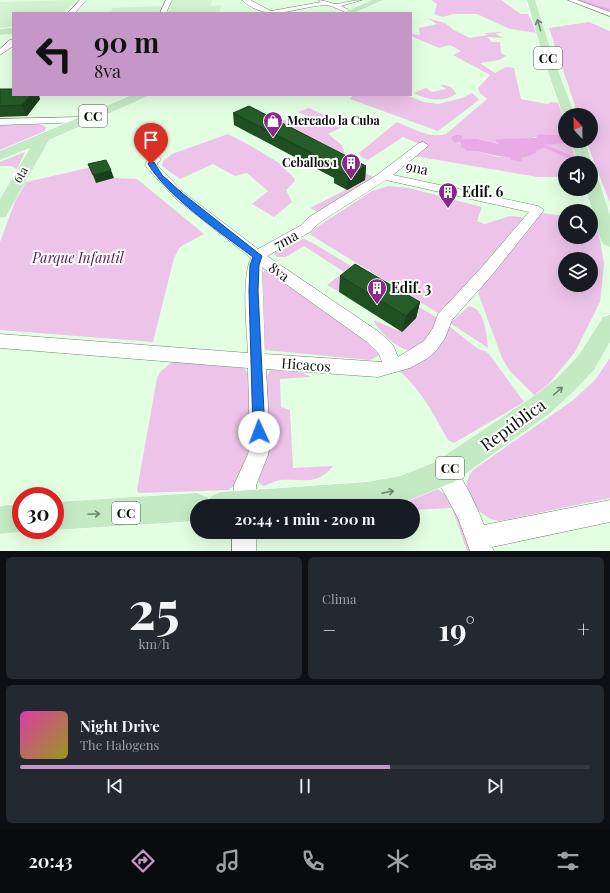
<!DOCTYPE html>
<html lang="es">
<head>
<meta charset="utf-8">
<style>
  :root { --surface:#171b24; --page:#242831; --text:#f1f3f6; --muted:#9ea1a6; --line:#363941; --accent:#c497c7 }
  body { margin:0; font-family:"Playfair Display",serif; background:var(--page); color:var(--text); height:100vh; display:flex; flex-direction:column; font-size:15px; white-space:nowrap }
  * { box-sizing:border-box; margin:0 }
  p { font-size:13px; color:var(--muted) }
  .icon { flex:none; width:22px; height:22px; fill:none; stroke:currentColor; stroke-width:2; stroke-linecap:round; stroke-linejoin:round }
  .map { position:relative; height:551px; overflow:hidden }
  .drawer { display:flex; flex-direction:column; gap:6px; padding:6px; background:#0d0f14; flex:1 }
  .drawer>* { flex:none }
  .hud { position:absolute; left:12px; top:12px; width:400px; height:84px; border-radius:0px; box-shadow:0 4px 16px #0002; background:#c497c7; color:#111; overflow:hidden }
  .needle { width:26px; rotate:338deg }
  .controls { position:absolute; left:558px; top:108px; display:grid; gap:8px }
  .controls a { display:grid; place-items:center; width:40px; height:40px; border-radius:50%; background:var(--surface); box-shadow:0 4px 16px #0002; font-size:20px }
  .speed { position:absolute; left:12px; top:487px; display:flex; gap:8px; font-size:20px; font-weight:700; text-align:center }
  .speed>* { display:grid; place-content:center; width:52px; height:52px; border-radius:50%; background:var(--surface); box-shadow:0 4px 16px #0002; line-height:1 }
  .speed .limit { border:6px solid #d22; background:#fff; color:#111 }
  .pin { position:absolute; display:grid; place-items:center; width:34px; height:34px; color:#fff; margin:-41px -17px; border-radius:50% 50% 50% 0; rotate:-45deg; box-shadow:0 0 4px #0007 }
  .pin .icon { rotate:45deg }
  .me { position:absolute; width:44px; margin:-22px; rotate:358deg; stroke-linejoin:round; filter:drop-shadow(0 0 3px #0008) }
  .turn { display:flex; align-items:center; gap:14px; height:84px; padding:0 16px; font-size:18px }
  .turn .icon { width:52px; height:52px; stroke-width:2.5 }
  .turn b { display:block; font-size:28px; line-height:34px }
  .big { font-size:30px; font-weight:700; line-height:1.1 }
  .drawer .widget { flex:1; display:flex; flex-direction:column; justify-content:center; gap:6px; min-width:0; padding:0 14px; border-radius:6px; background:var(--page) }
  .drawer .dial { align-items:center; gap:0 }
  .dial b { font-size:52px; line-height:1 }
  .song { display:flex; align-items:center; gap:12px }
  .cover { width:48px; height:48px; border-radius:6px; background:linear-gradient(135deg,hsl(320 70% 55%),hsl(60 70% 35%)) }
  .played { height:4px; border-radius:2px; background:linear-gradient(90deg,var(--accent) 65%,var(--line) 65%) }
  .keys { display:flex; justify-content:space-around; direction:ltr }
  .heat { display:flex; justify-content:space-between; align-items:center; font-size:22px; direction:ltr }
  .drawer .tiles { flex:1; display:grid; gap:6px; grid-template-columns:1fr 1fr }
  .widget:last-child { grid-column:span 2 }
  .trip { position:absolute; left:190px; top:499px; width:230px; height:40px; border-radius:20px; background:var(--surface); box-shadow:0 4px 16px #0002; font-weight:700; line-height:40px; text-align:center }
  .tab-bar { display:flex; height:64px; justify-content:space-around; align-items:center; background:#090b0e; color:var(--muted) }
  .tab-bar .icon { width:28px; height:28px }
  .tab-bar .current { color:var(--accent) }
  .tab-bar b { font-size:18px; color:var(--text) }
  .map>svg:first-child { display:block }
  .built { fill:#d3f3d1 }
  .green { fill:#edc3ea; fill-rule:evenodd }
  .water { fill:#e8abe5 }
  .lines { fill:none; stroke-linecap:round; stroke-linejoin:round }
  .stream-far1 { stroke:#e8abe5; stroke-width:2 }
  .stream { stroke:#e8abe5; stroke-width:3.5 }
  .minor-casing { stroke:#6d866d; stroke-width:1 }
  .major-casing { stroke:#fff; stroke-width:1 }
  .minor { fill:#fff; fill-rule:evenodd }
  .major { fill:#c4eac4; fill-rule:evenodd }
  .wall { fill:#204f22 }
  .shaded-wall { fill:#1a401b }
  .building { fill:#255c27; stroke:#1a401b }
  .oneway { stroke:#6f886f }
  .route { fill:#1a73e8; stroke:#114b97 }
  .labels { text-anchor:middle; stroke-width:4; stroke-linejoin:round; paint-order:stroke }
  .far-poi-label { font-size:12px; font-weight:bold; fill:#081108; stroke:#fff; text-anchor:start }
  .far-street-label { font-size:12px; fill:#081108; stroke:#fff }
  .shield { fill:#fff; stroke:#525852; stroke-width:1 }
  .shield-label { font-size:13px; font-weight:bold; fill:#081108 }
  .street-label { font-size:14px; fill:#081108; stroke:#fff }
  .poi-label { font-size:14px; font-weight:bold; fill:#081108; stroke:#fff; text-anchor:start }
  .park-label { font-size:14px; font-style:italic; fill:#581158; stroke:#fff }
  .near-street-label { font-size:17px; fill:#081108; stroke:#fff }
</style>
</head>
<body>
<div class="map">
<svg width="610" height="551" viewBox="0 0 610 551">
  <rect width="100%" height="100%" fill="#e3ffe2"/>
  <!-- built -->
  <g class="built">
    <path d="M76,0L63,13H13V29L0,30V2Z"/>
    <path d="M173,0H212L211,6L221,5L219,13H168Z"/>
    <path d="M162,6L158,13H110L113,8Z"/>
  </g>
  <!-- green -->
  <g class="green">
    <path d="M431,0H501L521,14H528L538,33L510,29L477,14H453L443,17L434,14L437,4Z"/>
    <path d="M575,0H610V12Z"/>
    <path d="M427,18L445,23L454,30L470,38L488,35L484,33L502,32L496,34L503,38L487,37L492,42H500L501,53L506,56L499,60L480,63L495,73L506,67L514,68L521,99L547,104L551,102L561,103L565,116V139L557,135L541,134C534,140 506,142 497,139L500,144L478,139H462V136H454L455,143L461,142L459,143L465,150H474L498,157H510L511,160L519,162L525,156L537,153L536,151L543,148L542,145L573,141L580,163H565V177H538L420,157H412L419,144L403,137L368,160L361,157L359,153L397,122C411,128 430,139 446,134L487,99L480,93L478,88L490,75L453,55L461,51L450,45L439,48L411,36V34L420,35L419,28L437,24Z"/>
    <path d="M589,22L610,31V203L586,141H591V115H578L549,28Z"/>
    <path d="M440,85C447,84 454,88 456,94C443,103 427,100 414,93L426,88L432,92L446,89Z"/>
    <path d="M472,93L479,100L438,131L350,99L353,95H406L424,102L438,104L462,98Z"/>
    <path d="M309,108L331,118L342,127L328,134L342,145L345,155L315,139L309,140L280,128L373,177L318,212L310,208L365,180L257,122L269,120L280,121L296,117L319,126L325,124L298,112Z"/>
    <path d="M39,124L46,127L45,132L0,153V125Z"/>
    <path d="M228,134L251,146L279,163L294,178L295,181L286,190L292,202L274,217L252,204L268,191L247,173L235,176L213,164L180,179L162,166L163,161L172,154Z"/>
    <path d="M25,152L17,169L11,166H0V162Z"/>
    <path d="M101,165L96,183L114,178L137,179L204,234L180,247L174,258L153,342L0,330V242L22,183Z"/>
    <path d="M388,186L409,188L482,207L477,221L485,224L510,216L522,217L523,224L441,313H438L311,235L310,232L314,229L372,191Z"/>
    <path d="M541,213L565,216V237H591V216L596,215L604,264L600,302L575,352L537,398L509,370L502,358L478,293L481,288ZM565,259H591V285H565Z"/>
    <path d="M298,239H305L316,245L439,319L422,348C418,348 413,350 409,350C395,348 380,332 373,320L402,332L354,280L339,292L327,285L344,272L304,246L286,257H277L274,254L278,249Z"/>
    <path d="M266,270H271L380,350L378,356L370,360L265,350L262,273Z"/>
    <path d="M469,306C485,308 487,336 488,348L450,323Z"/>
    <path d="M449,326L478,349L485,351L489,354L524,402L454,443L448,440C434,415 421,389 398,370Z"/>
    <path d="M610,358V498L499,521C477,518 456,489 473,470L572,401L595,380Z"/>
    <path d="M172,362L244,368L250,376L253,396L249,452L238,483L228,490L139,493L137,490L157,378L160,372Z"/>
    <path d="M270,370L301,372L311,377L280,379L281,407L290,410L293,468L333,466C317,487 302,478 280,480C275,481 269,484 264,486L258,482L266,460L267,377Z"/>
    <path d="M438,489L450,499L472,551H467L452,508L413,510V506H394L425,492Z"/>
  </g>
  <!-- water -->
  <path class="water" d="M541,134L558,135L565,139V143L543,145V148L536,151L537,153L522,158L523,160L519,162L511,160L510,157C495,158 481,149 467,151L461,147L460,142L455,143L451,138C453,135 459,134 462,136V139H478L499,144L495,141L497,139L536,138L537,135Z"/>
  <g class="lines">
    <!-- stream-far1 -->
    <path class="stream-far1" d="M578,0L610,10"/>
    <!-- stream -->
    <path class="stream" d="M542,145L570,157L574,163"/>
    <!-- minor casing -->
    <g class="minor-casing">
      <g id="minor">
        <path d="M80,0H86L75,13H68Z"/>
        <path d="M166,0H172L166,13H160Z"/>
        <path d="M242,0H250L271,11L321,2L318,0C325,0 331,4 337,4C345,3 353,0 362,0L341,6L351,11L352,13C342,13 334,5 325,5C295,7 268,24 242,0Z"/>
        <path d="M568,0H577L610,12V16Z"/>
        <path d="M10,40H13V46L0,55V49Z"/>
        <path d="M82,117L86,118L87,120L86,122L0,125V119Z"/>
        <path d="M423,142L428,145L427,147L393,175L538,206L544,210L492,275L452,320L445,338L436,351L428,358L410,368L378,377L266,369L270,445L268,455L256,485V506H234V485L248,454L250,445L248,368L0,348V334L248,353C247,329 241,279 251,258L175,198L147,168L145,164L151,157H159L161,159L157,164L158,166L183,192L258,249L300,226L309,217L377,175L419,143ZM386,180L529,212L482,267L438,314L433,328L424,341L398,357L393,345L379,332L267,256L310,232L319,223ZM262,267L367,342L379,354L382,362L265,354Z"/>
        <path d="M444,461C461,468 477,508 484,525L610,500V522L492,547L494,551H470L458,518L433,472L436,464Z"/>
        <rect x="232" y="532" width="24" height="19"/>
      </g>
    </g>
    <!-- major casing -->
    <g class="major-casing">
      <g id="major">
        <path d="M372,0H383L354,13H343Z"/>
        <path d="M527,0H535L554,60L575,115H565V118L563,115L544,60Z"/>
        <path d="M13,28V34L0,35V29Z"/>
        <path d="M132,95H148L146,97L49,140L8,213L6,217L0,218V199L30,148L0,160V151Z"/>
        <path d="M571,141H585L592,163L591,165V163H578Z"/>
        <path d="M591,176L596,178L599,181L610,215V247L604,245L601,241L586,189H591Z"/>
        <path d="M610,315V342L594,370L573,392L549,414L454,482L400,504L388,506H197V521L55,530H54L55,502L197,493L207,497L209,501L211,496L221,492L367,482L400,476L435,462L531,398L557,378L578,356L603,317Z"/>
        <path d="M21,504V530H27L21,532L0,534V506Z"/>
      </g>
    </g>
    <!-- minor -->
    <use href="#minor" class="minor"/>
    <!-- major -->
    <use href="#major" class="major"/>
  </g>
  <!-- wall -->
  <g class="wall">
    <path d="M0,89L40,99L27,116L0,117Z"/>
    <path d="M233,113L366,166L365,180L347,190L334,183V178L234,125Z"/>
    <path d="M340,276L420,302L416,318L402,332L339,292Z"/>
  </g>
  <!-- shaded-wall -->
  <g class="shaded-wall">
    <path d="M31,95H39L40,99L27,116L22,105Z"/>
    <path d="M366,166L365,180L347,190L348,176Z"/>
    <path d="M111,170L114,178L96,183L93,175Z"/>
    <path d="M420,302L416,318L402,332L406,316Z"/>
  </g>
  <!-- building -->
  <g class="building">
    <path d="M0,89H13V95H31L22,105L0,106Z"/>
    <path d="M249,106L366,166L348,176L335,169L339,167L233,113Z"/>
    <path d="M106,160L111,170L93,175L88,164Z"/>
    <path d="M355,264L420,302L406,316L340,276Z"/>
  </g>
  <!-- one-way arrows -->
  <defs><path id="oneway-shaft" d="M-6 0H5M1.5-3L5.5 0L1.5 3" fill="none" stroke-width="1.6" stroke-linecap="round" stroke-linejoin="round"/></defs>
  <g class="oneway">
    <use href="#oneway-shaft" transform="translate(539 25) rotate(-107)"/>
    <use href="#oneway-shaft" transform="translate(558 391) rotate(-42)"/>
    <use href="#oneway-shaft" transform="translate(388 492) rotate(-11)"/>
    <use href="#oneway-shaft" transform="translate(94 514) rotate(-3)"/>
  </g>
  <!-- route -->
  <path class="route" d="M149,162H154L162,175L182,193L262,256L259,265L258,291L265,432L263,436L259,438L254,436L253,432L249,291L250,265L253,257C220,232 169,198 148,164Z"/>
  <!-- icons -->
  <defs>
    <g id="shop-pin" transform="scale(1)"><path d="M0 17L-7.5 6A9.5 9.5 0 1 1 7.5 6Z" fill="#8d278d" stroke="#fff"/><path d="M-5-2.5h2.3a2.7 3.5 0 0 1 5.4 0H5L5.5 6h-11ZM-1.5-2.5h3a1.5 2.3 0 0 0-3 0Z" fill="#fff"/></g>
    <g id="building-pin" transform="scale(1)"><path d="M0 17L-7.5 6A9.5 9.5 0 1 1 7.5 6Z" fill="#8d278d" stroke="#fff"/><path d="M-4-6H4V6H1V3H-1V6H-4ZM-2.5-4.3h1.7v1.8h-1.7ZM.8-4.3h1.7v1.8H.8ZM-2.5-1h1.7V.8h-1.7ZM.8-1h1.7V.8H.8Z" fill="#fff"/></g>
  </defs>
  <g fill-rule="evenodd">
    <use href="#shop-pin" x="273" y="121"/>
    <use href="#building-pin" x="351" y="163"/>
    <use href="#building-pin" x="448" y="192"/>
    <use href="#building-pin" x="377" y="288"/>
  </g>
  <g class="labels">
    <!-- far-poi labels -->
    <g class="far-poi-label">
      <text x="287" y="125">Mercado la Cuba</text>
      <text x="337" y="167" text-anchor="end">Ceballos 1</text>
    </g>
    <!-- far-street labels -->
    <g class="far-street-label">
      <text transform="translate(21 175) rotate(-60)" y="4">6ta</text>
    </g>
    <!-- shield labels -->
    <g class="shield">
      <rect x="534" y="47" width="28" height="22" rx="3"/>
      <rect x="79" y="105" width="28" height="22" rx="3"/>
      <rect x="436" y="457" width="28" height="22" rx="3"/>
      <rect x="112" y="502" width="28" height="22" rx="3"/>
    </g>
    <g class="shield-label">
      <text x="548" y="63">CC</text>
      <text x="93" y="121">CC</text>
      <text x="450" y="473">CC</text>
      <text x="126" y="518">CC</text>
    </g>
    <!-- street labels -->
    <g class="street-label">
      <text transform="translate(417 168) rotate(12)" y="5">9na</text>
      <text transform="translate(286 240) rotate(-28)" y="5">7ma</text>
      <text transform="translate(279 272) rotate(35)" y="5">8va</text>
      <text transform="translate(306 365) rotate(4)" y="5">Hicacos</text>
    </g>
    <!-- poi labels -->
    <g class="poi-label">
      <text x="462" y="197">Edif. 6</text>
      <text x="391" y="293">Edif. 3</text>
    </g>
    <!-- park labels -->
    <g class="park-label">
      <text x="78" y="263">Parque Infantil</text>
    </g>
    <!-- near-street labels -->
    <g class="near-street-label">
      <text transform="translate(513 425) rotate(-36)" y="6">República</text>
    </g>
  </g>
</svg>
<div class="controls">
<a><svg class="needle" viewBox="-14 -14 28 28"><path d="M0-13l5 13h-10z" fill="#e53935"/><path d="M0 13l5-13h-10z" fill="#9ea1a6"/></svg></a>
<a><svg class="icon" aria-label="sound" viewBox="0 0 24 24"><path d="M4 9h4l5-4v14l-5-4H4zM17 9q2 3 0 6"/></svg></a>
<a><svg class="icon" aria-label="search" viewBox="0 0 24 24"><circle cx="10" cy="10" r="6"/><path d="M15 15l6 6"/></svg></a>
<a><svg class="icon" aria-label="layers" viewBox="0 0 24 24"><path d="M12 4l9 5-9 5-9-5zM3 14l9 5 9-5"/></svg></a>
</div>
<div class="speed"><div class="limit">30</div></div>
<div class="pin" style="left:151px;top:164px;background:#d93025"><svg class="icon" aria-label="arrive" viewBox="0 0 24 24"><path d="M6 21V4h12l-3 4 3 4H6"/></svg></div>
<svg class="me" style="left:259px;top:432px" viewBox="-20 -20 40 40"><circle r="19" fill="#fff"/><path d="M0-13L10 11 0 6-10 11z" fill="#1a73e8"/></svg>
<div class="trip">20:44 · 1 min · 200 m</div>
<div class="hud">
<div class="turn"><svg class="icon" aria-label="left" viewBox="0 0 24 24"><path d="M17 20v-9H6M10 6l-5 5 5 5"/></svg><div><b>90 m</b>8va</div></div>
</div>
</div>
<section class="drawer">
<div class="tiles">
<div class="widget dial"><b>25</b><p>km/h</p></div>
<div class="widget"><p>Clima</p>
<div class="heat"><a>−</a><b class="big">19°</b><a>+</a></div>
</div>
<div class="widget">
<div class="song"><i class="cover"></i><div><b>Night Drive</b><p>The Halogens</p></div></div>
<div class="played"></div>
<div class="keys"><svg class="icon" aria-label="previous" viewBox="0 0 24 24"><path d="M18 5L8 12l10 7zM5 5v14"/></svg><svg class="icon" aria-label="pause" viewBox="0 0 24 24"><path d="M8 5v14M16 5v14"/></svg><svg class="icon" aria-label="next" viewBox="0 0 24 24"><path d="M6 5l10 7-10 7zM19 5v14"/></svg></div>
</div>
</div>
</section>
<nav class="tab-bar">
<b>20:43</b>
<svg class="icon current" aria-label="directions" viewBox="0 0 24 24"><path d="M12 3l9 9-9 9-9-9zM9 14v-3h6M13 9l2 2-2 2"/></svg>
<svg class="icon" aria-label="music" viewBox="0 0 24 24"><path d="M9 18V5l10-2v13"/><circle cx="6" cy="18" r="3"/><circle cx="16" cy="16" r="3"/></svg>
<svg class="icon" aria-label="phone" viewBox="0 0 24 24"><path d="M5 4h4l2 5-3 2q2 4 5 5l2-3 5 2v4C11 20 4 13 5 4z"/></svg>
<svg class="icon" aria-label="climate" viewBox="0 0 24 24"><path d="M12 3v18M4 7l16 10M4 17L20 7"/></svg>
<svg class="icon" aria-label="car" viewBox="0 0 24 24"><path d="M5 17H2v-5l4-1 3-4h7l3 4 3 1v5h-3M9 17h6M6 11h13"/><circle cx="7" cy="17" r="2"/><circle cx="17" cy="17" r="2"/></svg>
<svg class="icon" aria-label="filters" viewBox="0 0 24 24"><path d="M4 7h16M4 17h16"/><circle cx="9" cy="7" r="2"/><circle cx="15" cy="17" r="2"/></svg>
</nav>
</body>
</html>
